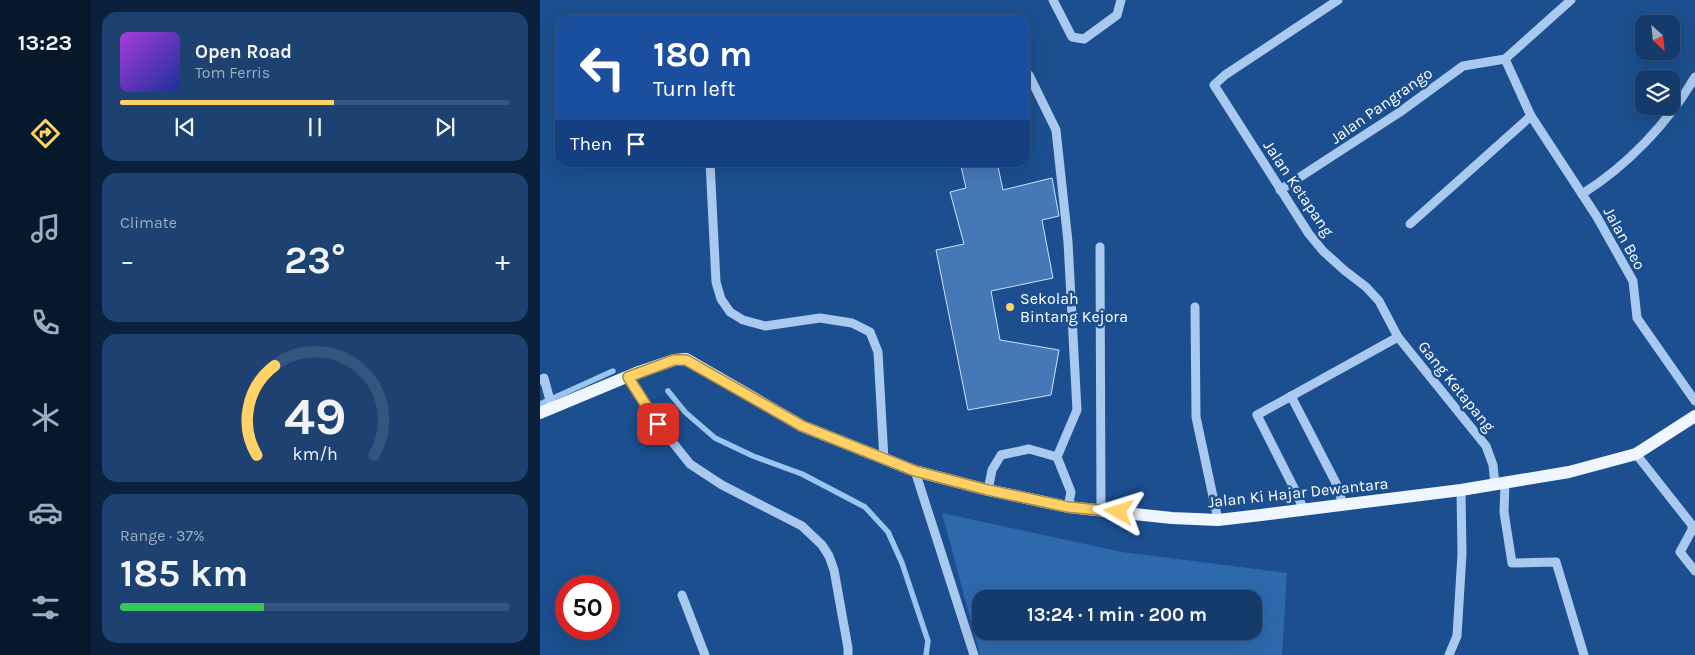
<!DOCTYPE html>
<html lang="en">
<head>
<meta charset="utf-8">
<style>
  :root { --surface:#143b6b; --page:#1d4271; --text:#f1f3f6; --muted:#9dadc1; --line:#33557e; --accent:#ffd166 }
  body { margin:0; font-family:Karla,sans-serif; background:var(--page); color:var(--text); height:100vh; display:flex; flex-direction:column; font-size:19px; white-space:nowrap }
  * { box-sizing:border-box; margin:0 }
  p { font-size:16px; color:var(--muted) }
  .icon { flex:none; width:28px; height:28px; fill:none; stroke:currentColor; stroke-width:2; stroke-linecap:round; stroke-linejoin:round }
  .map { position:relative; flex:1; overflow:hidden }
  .sheet { display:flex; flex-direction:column; gap:12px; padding:12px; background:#0b203b; width:450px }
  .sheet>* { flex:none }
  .hud { position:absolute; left:15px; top:15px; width:475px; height:152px; border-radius:15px; box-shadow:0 5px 20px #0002,0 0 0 1px var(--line); background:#1a4fa0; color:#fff; overflow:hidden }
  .needle { width:32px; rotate:153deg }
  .buttons { position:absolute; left:1095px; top:15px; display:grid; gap:10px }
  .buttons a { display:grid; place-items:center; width:45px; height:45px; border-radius:10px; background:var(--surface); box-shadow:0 5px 20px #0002,0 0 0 1px var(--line); font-size:25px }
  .speed { position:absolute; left:15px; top:575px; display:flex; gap:10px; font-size:25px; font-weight:700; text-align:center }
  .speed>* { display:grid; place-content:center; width:65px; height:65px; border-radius:50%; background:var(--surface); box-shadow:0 5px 20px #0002,0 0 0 1px var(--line); line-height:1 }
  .speed .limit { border:8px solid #d22; background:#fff; color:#111 }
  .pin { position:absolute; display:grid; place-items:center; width:42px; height:42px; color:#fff; margin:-21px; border-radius:10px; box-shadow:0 2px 8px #0006 }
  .me { position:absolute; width:55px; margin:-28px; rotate:276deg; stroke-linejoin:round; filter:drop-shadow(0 0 4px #0008) }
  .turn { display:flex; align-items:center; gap:18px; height:105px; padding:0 15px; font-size:22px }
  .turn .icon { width:65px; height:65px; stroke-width:2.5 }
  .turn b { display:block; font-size:35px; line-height:42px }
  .then { display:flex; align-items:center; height:48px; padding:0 15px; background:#0003; gap:10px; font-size:19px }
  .big { font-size:38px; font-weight:700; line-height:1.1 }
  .sheet .tile { flex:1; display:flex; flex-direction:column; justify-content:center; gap:8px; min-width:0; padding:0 18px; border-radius:15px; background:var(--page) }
  .sheet .dial { align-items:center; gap:0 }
  .dial svg { height:130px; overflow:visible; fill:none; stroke:var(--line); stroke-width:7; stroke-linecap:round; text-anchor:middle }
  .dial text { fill:var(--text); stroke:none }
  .song { display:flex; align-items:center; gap:15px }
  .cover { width:60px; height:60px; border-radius:8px; background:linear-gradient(135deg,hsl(280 70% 55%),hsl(230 70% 35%)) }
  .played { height:5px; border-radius:2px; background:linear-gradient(90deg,var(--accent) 55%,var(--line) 55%) }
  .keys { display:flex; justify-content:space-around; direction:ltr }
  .heat { display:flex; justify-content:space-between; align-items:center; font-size:28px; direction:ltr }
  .charge { height:8px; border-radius:4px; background:linear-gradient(90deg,#34c759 37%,var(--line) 0) }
  .trip { position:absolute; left:432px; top:590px; width:290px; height:50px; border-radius:15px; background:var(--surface); box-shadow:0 5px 20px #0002,0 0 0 1px var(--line); font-weight:700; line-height:50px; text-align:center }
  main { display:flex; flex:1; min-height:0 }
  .menu { display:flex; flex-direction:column; width:90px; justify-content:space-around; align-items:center; background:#08182b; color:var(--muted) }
  .menu .icon { width:35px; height:35px }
  .menu .selected { color:var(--accent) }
  .menu b { font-size:22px; color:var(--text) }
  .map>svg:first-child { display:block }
  .green { fill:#2e69ad; fill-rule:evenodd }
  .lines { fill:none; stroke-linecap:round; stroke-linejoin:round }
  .stream { stroke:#9cc4f0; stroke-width:5.5 }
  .building { fill:#4478b7; stroke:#cfe3fa }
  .minor { stroke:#a9c9ee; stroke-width:9 }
  .major { stroke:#f0f6ff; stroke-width:12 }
  .route-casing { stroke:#a68842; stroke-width:12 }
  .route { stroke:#ffd166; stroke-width:9 }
  .poi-dot { fill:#ffd166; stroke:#1b4f8f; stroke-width:2 }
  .labels { text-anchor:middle; stroke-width:5; stroke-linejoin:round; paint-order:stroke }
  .street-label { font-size:16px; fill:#fff; stroke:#1b4f8f }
  .poi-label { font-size:16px; fill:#fff; stroke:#1b4f8f; text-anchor:start }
</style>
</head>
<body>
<main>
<nav class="menu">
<b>13:23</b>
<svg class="icon selected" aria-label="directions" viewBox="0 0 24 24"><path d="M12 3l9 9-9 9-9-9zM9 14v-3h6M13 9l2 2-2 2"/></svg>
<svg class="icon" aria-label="music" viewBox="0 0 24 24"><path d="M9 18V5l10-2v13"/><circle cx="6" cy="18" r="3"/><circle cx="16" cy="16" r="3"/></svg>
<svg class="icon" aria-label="phone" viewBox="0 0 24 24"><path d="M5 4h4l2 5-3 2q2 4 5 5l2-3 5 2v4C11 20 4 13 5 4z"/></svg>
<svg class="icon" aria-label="climate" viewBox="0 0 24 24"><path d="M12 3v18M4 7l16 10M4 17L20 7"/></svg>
<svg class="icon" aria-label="car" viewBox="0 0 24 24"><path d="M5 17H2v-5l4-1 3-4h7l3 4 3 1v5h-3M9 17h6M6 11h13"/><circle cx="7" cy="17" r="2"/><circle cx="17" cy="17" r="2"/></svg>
<svg class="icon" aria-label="filters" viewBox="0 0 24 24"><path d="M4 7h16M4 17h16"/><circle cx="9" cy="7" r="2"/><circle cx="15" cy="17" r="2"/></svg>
</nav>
<section class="sheet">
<div class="tile">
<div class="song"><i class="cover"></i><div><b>Open Road</b><p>Tom Ferris</p></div></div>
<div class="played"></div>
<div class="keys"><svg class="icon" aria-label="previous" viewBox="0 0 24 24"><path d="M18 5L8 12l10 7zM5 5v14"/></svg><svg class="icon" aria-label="pause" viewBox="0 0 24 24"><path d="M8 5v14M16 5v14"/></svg><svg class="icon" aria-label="next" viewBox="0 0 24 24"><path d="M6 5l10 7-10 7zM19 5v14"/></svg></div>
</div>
<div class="tile"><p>Climate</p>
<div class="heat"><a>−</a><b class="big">23°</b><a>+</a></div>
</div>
<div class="tile dial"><svg viewBox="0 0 100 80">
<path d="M14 69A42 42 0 1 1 86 69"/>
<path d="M14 69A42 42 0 0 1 25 14" stroke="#ffd166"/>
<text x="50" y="56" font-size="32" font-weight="700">49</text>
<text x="50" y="72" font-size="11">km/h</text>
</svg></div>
<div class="tile"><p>Range · 37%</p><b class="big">185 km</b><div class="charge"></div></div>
</section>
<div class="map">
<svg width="1155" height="655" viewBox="0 0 1155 655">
  <rect width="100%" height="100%" fill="#1b4f8f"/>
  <!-- green -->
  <path class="green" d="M402,513L582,552L747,573L742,655H440ZM441,599H714V631H441Z"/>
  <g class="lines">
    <!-- stream -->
    <g class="stream">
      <path d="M128,391L145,412L175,438L213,456L262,474L325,507L348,532L362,563L388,641L386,655"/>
      <path d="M0,404L73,371"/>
    </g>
  </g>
  <!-- building -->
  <path class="building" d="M420,162H457L463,190L512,178L519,216L502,220L513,278L451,291L460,340L519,350L511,395L428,410L396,250L424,244L410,192L426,188Z"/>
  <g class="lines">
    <!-- minor -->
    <g class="minor">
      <path d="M513,0L532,37L544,39L577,15L581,0"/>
      <path d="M965,59L991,116L1057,217L1093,281L1097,318L1155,401"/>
      <path d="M485,74L489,75L516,130L528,242L537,410L517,457"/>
      <path d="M170,162L176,282L181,299L190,312L203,320L225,326L280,318L312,323L330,332L338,352L344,460"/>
      <path d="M740,190L860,112L923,66L965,59L1031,0"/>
      <path d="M1042,194C1087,166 1128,123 1155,77"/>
      <path d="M870,224L991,116"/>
      <path d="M560,247L561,510"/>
      <path d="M655,307L656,417L678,520"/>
      <path d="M858,337L946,446L953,465L955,485"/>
      <path d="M88,377L118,424L150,464L182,485L262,526L282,545L289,556L294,570L308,648V655"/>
      <path d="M0,380L4,378L12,408"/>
      <path d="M751,396L797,485L803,505"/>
      <path d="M1096,454L1152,525V530L1140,552L1155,571"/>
      <path d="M375,471L434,655"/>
      <path d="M965,483L964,512L972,563L1016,562L1044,655"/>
      <path d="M448,490L452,470L461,455L489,449L517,457L531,492L528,507"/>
      <path d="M764,510L754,488L717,415L858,337L839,301L826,287L804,270L783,251L769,234L674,85L685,75L798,0"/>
      <path d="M142,595L165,655"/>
      <path d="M909,655L917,636L922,554L921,490"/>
    </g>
    <!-- major -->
    <path class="major" d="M0,413L96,373L134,360L146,359L262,426L375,471L448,490L528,507L632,518L678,520L721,515L921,490L1029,472L1096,454L1155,416"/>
  </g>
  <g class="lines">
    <!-- route casing -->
    <g class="route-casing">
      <path id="route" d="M118,424L88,377L134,360H146L262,426L375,471L448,490L528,507L579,512"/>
    </g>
    <!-- route -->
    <use href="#route" class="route"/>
  </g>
  <!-- markers -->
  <circle class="poi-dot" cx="470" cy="307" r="5"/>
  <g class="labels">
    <!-- street labels -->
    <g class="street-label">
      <text transform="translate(841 105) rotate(-35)" y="6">Jalan Pangrango</text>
      <text transform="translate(759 188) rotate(56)" y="6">Jalan Ketapang</text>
      <text transform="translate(1085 238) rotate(61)" y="6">Jalan Beo</text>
      <text transform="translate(917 386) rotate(51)" y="6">Gang Ketapang</text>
      <text transform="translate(758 492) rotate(-6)" y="6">Jalan Ki Hajar Dewantara</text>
    </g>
    <!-- poi labels -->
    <g class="poi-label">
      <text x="480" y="304">Sekolah<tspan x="480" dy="18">Bintang Kejora</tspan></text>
    </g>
  </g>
</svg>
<div class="buttons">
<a><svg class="needle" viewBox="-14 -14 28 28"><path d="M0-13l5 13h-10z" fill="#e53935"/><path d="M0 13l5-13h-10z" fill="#9dadc1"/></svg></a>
<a><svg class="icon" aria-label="layers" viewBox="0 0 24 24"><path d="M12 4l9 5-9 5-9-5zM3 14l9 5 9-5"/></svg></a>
</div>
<div class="speed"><div class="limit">50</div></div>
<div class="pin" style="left:118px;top:424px;background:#d93025"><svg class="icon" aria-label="arrive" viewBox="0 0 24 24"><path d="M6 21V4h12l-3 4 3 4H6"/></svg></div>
<svg class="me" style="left:579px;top:512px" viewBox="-20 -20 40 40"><path d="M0-17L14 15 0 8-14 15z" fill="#ffd166" stroke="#fff" stroke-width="4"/></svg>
<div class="trip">13:24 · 1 min · 200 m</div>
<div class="hud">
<div class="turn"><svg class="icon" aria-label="left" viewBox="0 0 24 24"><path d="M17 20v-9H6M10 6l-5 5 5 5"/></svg><div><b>180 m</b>Turn left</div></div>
<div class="then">Then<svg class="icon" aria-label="arrive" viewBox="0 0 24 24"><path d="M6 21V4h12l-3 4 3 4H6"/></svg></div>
</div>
</div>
</main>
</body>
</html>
